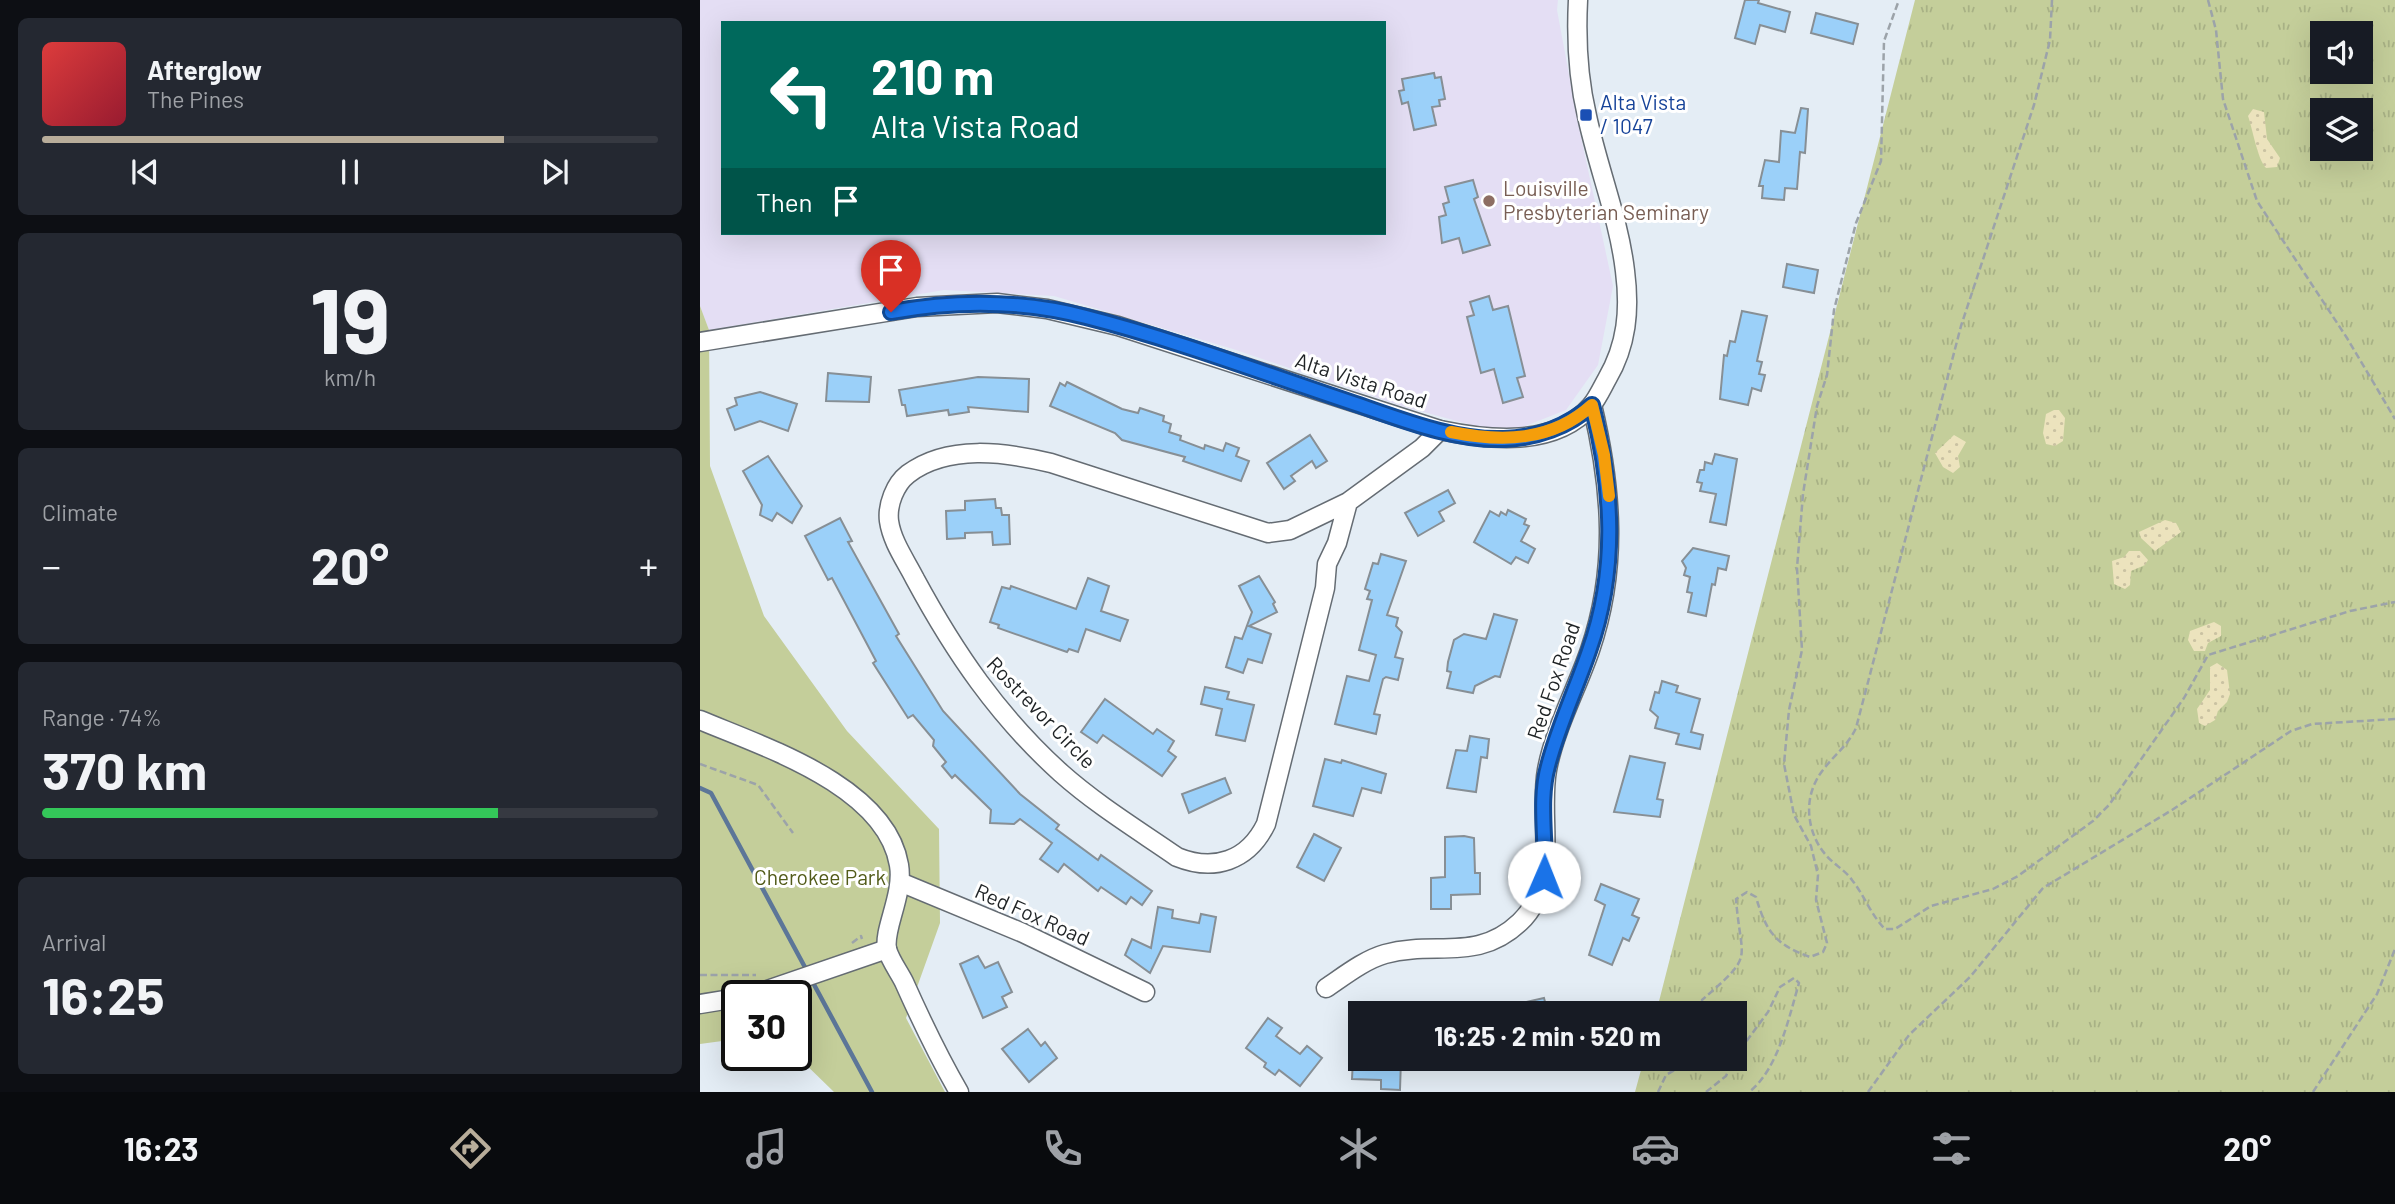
<!DOCTYPE html>
<html lang="en">
<head>
<meta charset="utf-8">
<style>
  :root { --surface:#171b24; --page:#242831; --text:#f1f3f6; --muted:#9ea1a6; --line:#363941; --accent:#b8ad9a }
  body { margin:0; font-family:Barlow,sans-serif; background:var(--page); color:var(--text); height:100vh; display:flex; flex-direction:column; font-size:26px; white-space:nowrap }
  * { box-sizing:border-box; margin:0 }
  p { font-size:23px; color:var(--muted) }
  .icon { flex:none; width:38px; height:38px; fill:none; stroke:currentColor; stroke-width:2; stroke-linecap:round; stroke-linejoin:round }
  .map { position:relative; flex:1; overflow:hidden }
  .sheet { display:flex; flex-direction:column; gap:18px; padding:18px; background:#0d0f14; width:700px }
  .sheet>* { flex:none }
  .hud { position:absolute; left:21px; top:21px; width:665px; height:214px; border-radius:0px; box-shadow:0 7px 28px #0002; background:#00695c; color:#fff; overflow:hidden }
  .fabs { position:absolute; left:1610px; top:21px; display:grid; gap:14px }
  .fabs a { display:grid; place-items:center; width:63px; height:63px; border-radius:0px; background:var(--surface); box-shadow:0 7px 28px #0002; font-size:35px }
  .speed { position:absolute; left:21px; top:980px; display:flex; gap:14px; font-size:35px; font-weight:700; text-align:center }
  .speed>* { display:grid; place-content:center; width:91px; height:91px; border-radius:50%; background:var(--surface); box-shadow:0 7px 28px #0002; line-height:1 }
  .speed .limit { border:4px solid #111; border-radius:10px; background:#fff; color:#111 }
  .pin { position:absolute; display:grid; place-items:center; width:60px; height:60px; color:#fff; margin:-72px -30px; border-radius:50% 50% 50% 0; rotate:-45deg; box-shadow:0 0 7px #0007 }
  .pin .icon { rotate:45deg }
  .me { position:absolute; width:77px; margin:-38px; rotate:1deg; stroke-linejoin:round; filter:drop-shadow(0 0 5px #0008) }
  .turn { display:flex; align-items:center; gap:24px; height:147px; padding:0 35px; font-size:32px }
  .turn .icon { width:91px; height:91px; stroke-width:2.5 }
  .turn b { display:block; font-size:49px; line-height:60px }
  .then { display:flex; align-items:center; height:66px; padding:0 35px; background:#0003; gap:14px; font-size:26px }
  .big { font-size:52px; font-weight:700; line-height:1.1 }
  .sheet .widget { flex:1; display:flex; flex-direction:column; justify-content:center; gap:10px; min-width:0; padding:0 24px; border-radius:10px; background:var(--page) }
  .sheet .dial { align-items:center; gap:0 }
  .dial b { font-size:91px; line-height:1 }
  .song { display:flex; align-items:center; gap:21px }
  .cover { width:84px; height:84px; border-radius:10px; background:linear-gradient(135deg,hsl(0 70% 55%),hsl(350 70% 35%)) }
  .played { height:7px; border-radius:4px; background:linear-gradient(90deg,var(--accent) 75%,var(--line) 75%) }
  .keys { display:flex; justify-content:space-around; direction:ltr }
  .heat { display:flex; justify-content:space-between; align-items:center; font-size:38px; direction:ltr }
  .charge { height:10px; border-radius:5px; background:linear-gradient(90deg,#34c759 74%,var(--line) 0) }
  .trip { position:absolute; left:648px; top:1001px; width:399px; height:70px; border-radius:0px; background:var(--surface); box-shadow:0 7px 28px #0002; font-weight:700; line-height:70px; text-align:center }
  .menu { display:flex; height:112px; justify-content:space-around; align-items:center; background:#090b0e; color:var(--muted) }
  .menu .icon { width:49px; height:49px }
  .menu .selected { color:var(--accent) }
  .menu b { font-size:32px; color:var(--text) }
  main { display:flex; flex:1; min-height:0 }
  .map>svg:first-child { display:block }
  .education { fill:#e4def4; fill-rule:evenodd }
  .grass { fill:url(#grass-tufts); fill-rule:evenodd }
  .sand { fill:url(#sand-dots) }
  .park { fill:#c4ce9a }
  .lines { fill:none; stroke-linecap:round; stroke-linejoin:round }
  .stream { stroke:#5c7698; stroke-width:4.5 }
  .building { fill:#9bd0f9; stroke:#878f95; stroke-width:2 }
  .street-casing { stroke:#656c73; stroke-width:21 }
  .path { stroke:#9ca3a9; stroke-width:2.5; stroke-dasharray:7 3.5; stroke-linecap:butt }
  .street { stroke:#fff; stroke-width:18 }
  .route-casing { stroke:#114b97; stroke-width:18 }
  .route { stroke:#1a73e8; stroke-width:12 }
  .slow { stroke:#f59e0b; stroke-width:12 }
  .transit-dot { fill:#1a4fb4; stroke:#fff; stroke-width:2.5 }
  .education-dot { fill:#8d6e63; stroke:#fff; stroke-width:2.5 }
  .labels { text-anchor:middle; stroke-width:6; stroke-linejoin:round; paint-order:stroke }
  .transit-label { font-size:21px; fill:#164399; stroke:#fff; text-anchor:start }
  .education-label { font-size:21px; fill:#785e54; stroke:#fff; text-anchor:start }
  .street-label { font-size:21px; fill:#1e2224; stroke:#fff }
  .park-label { font-size:21px; fill:#525b19; stroke:#fff }
</style>
</head>
<body>
<main>
<section class="sheet">
<div class="widget">
<div class="song"><i class="cover"></i><div><b>Afterglow</b><p>The Pines</p></div></div>
<div class="played"></div>
<div class="keys"><svg class="icon" aria-label="previous" viewBox="0 0 24 24"><path d="M18 5L8 12l10 7zM5 5v14"/></svg><svg class="icon" aria-label="pause" viewBox="0 0 24 24"><path d="M8 5v14M16 5v14"/></svg><svg class="icon" aria-label="next" viewBox="0 0 24 24"><path d="M6 5l10 7-10 7zM19 5v14"/></svg></div>
</div>
<div class="widget dial"><b>19</b><p>km/h</p></div>
<div class="widget"><p>Climate</p>
<div class="heat"><a>−</a><b class="big">20°</b><a>+</a></div>
</div>
<div class="widget"><p>Range · 74%</p><b class="big">370 km</b><div class="charge"></div></div>
<div class="widget"><p>Arrival</p><b class="big">16:25</b></div>
</section>
<div class="map">
<svg width="1695" height="1092" viewBox="0 0 1695 1092">
  <defs>
    <pattern id="grass-tufts" width="24" height="20" patternUnits="userSpaceOnUse" patternTransform="scale(1.75)"><rect width="24" height="20" fill="#c4ce9a"/><path d="M3 7l-1-3M5 7V3M7 7l1-3M15 17l-1-3M17 17v-4M19 17l1-3" fill="none" stroke="#a8b185"/></pattern>
    <pattern id="sand-dots" width="8" height="8" patternUnits="userSpaceOnUse" patternTransform="scale(1.75)"><rect width="8" height="8" fill="#ece3bd"/><path d="M2 2h.1M6 6h.1" fill="none" stroke="#cac2a2" stroke-width="1.8" stroke-linecap="round"/></pattern>
  </defs>
  <rect width="100%" height="100%" fill="#e4edf5"/>
  <!-- education -->
  <path class="education" d="M0,0H858L857,10L878,123L913,286L898,365L866,410L805,434L705,407L533,349L354,296L244,290L9,330L0,306ZM23,23H684V233H23Z"/>
  <!-- grass -->
  <path class="grass" d="M1215,0H1695V1092H935L944,1059H1034V1013H956ZM1622,33H1661V72H1622ZM1622,110H1661V149H1622Z"/>
  <!-- sand -->
  <g class="sand">
    <path d="M1553,109L1564,112L1567,139L1580,158L1577,167L1566,168C1557,158 1553,130 1548,116Z"/>
    <path d="M1354,410H1359L1365,418L1363,441L1355,446L1346,444L1343,433L1346,414Z"/>
    <path d="M1254,435L1266,442L1258,456L1260,467L1253,473L1243,467L1235,453Z"/>
    <path d="M1465,520L1476,523L1481,532L1455,551L1441,538L1439,532Z"/>
    <path d="M1429,551H1440L1448,560L1445,565L1431,571L1430,585L1425,589L1414,584L1412,561L1424,557Z"/>
    <path d="M1514,622L1521,626V636L1508,643L1505,651H1494L1488,640L1490,631Z"/>
    <path d="M1517,663L1527,670L1530,694L1527,702L1518,711L1515,720L1505,726L1499,723L1497,709L1510,690V667Z"/>
  </g>
  <!-- park -->
  <path class="park" d="M0,306L9,330L10,466L64,616L147,731L239,829L240,923L206,1018L245,1092H134L96,1055V996H37V1039L0,1044Z"/>
  <g class="lines">
    <!-- stream -->
    <g class="stream">
      <path d="M0,788L11,793L107,971"/>
      <path d="M111,979L172,1092"/>
    </g>
  </g>
  <!-- building -->
  <g class="building">
    <path d="M1045,0H1059L1058,3L1090,12L1085,32L1060,25L1055,44L1035,38Z"/>
    <path d="M1116,13L1158,24L1153,44L1111,33Z"/>
    <path d="M734,73L735,78L741,77L745,99L739,100L740,106L732,107L736,125L714,130L708,102L702,104L699,91L704,90L702,79Z"/>
    <path d="M1101,108L1108,109L1105,153L1100,152L1097,189L1085,188L1084,200L1062,198L1063,186H1059L1065,160L1079,162L1081,131L1095,133Z"/>
    <path d="M773,180L778,197L774,199L790,245L763,253L759,238L742,243L739,217L746,215L743,204L749,202L745,187Z"/>
    <path d="M1087,264L1118,270L1114,293L1083,287Z"/>
    <path d="M789,296L793,310L808,306L825,376L817,378L823,397L803,403L794,369L781,373L767,317L774,315L770,302Z"/>
    <path d="M1042,311L1067,316L1057,361L1062,362L1059,374L1065,375L1061,391L1052,388L1048,405L1020,399L1024,355L1027,356L1030,341L1035,342Z"/>
    <path d="M128,373L171,377L169,402L126,401Z"/>
    <path d="M278,377L329,379L328,412L268,407L269,412L249,415L248,410L207,416L205,405H202L199,390Z"/>
    <path d="M367,382L422,409L438,413L440,408L464,416L463,421L471,424L469,432L481,436L480,440L504,449L505,445L523,451L526,443L539,448L536,456L549,461L541,481L483,461L485,457L422,440L415,433L350,406L360,383L365,386Z"/>
    <path d="M60,392L97,404L88,431L60,421L35,430L27,409L37,405L35,398Z"/>
    <path d="M610,435L627,461L616,468L612,461L591,476L595,481L584,489L567,463Z"/>
    <path d="M1015,454L1037,459L1026,525L1010,522L1016,494L1000,491L1002,483L997,482L1000,470H1004L1005,462L1012,464Z"/>
    <path d="M68,456L102,506L92,523L77,513L72,521L60,515L62,505L43,471Z"/>
    <path d="M748,490L755,503L739,512L744,521L718,536L705,513Z"/>
    <path d="M295,499L296,508H301L302,515H309L310,544L293,545L292,532L265,533V538L247,539L246,511L265,510V501Z"/>
    <path d="M808,510L826,519L824,524L829,526L821,541L835,549L828,563L816,557L811,564L774,542L790,511L799,516L801,512L806,515Z"/>
    <path d="M140,518L152,541L148,542L199,634L196,636L243,711L320,794L359,825L356,829L398,860L401,855L452,891L442,905L431,897L426,904L401,887L398,891L364,864L358,872L340,859L352,843L320,819L314,824L290,823L291,810L255,775L252,778L242,766L246,762L233,746L234,740L213,715L208,718L173,663L176,661L132,578L128,580L105,536Z"/>
    <path d="M993,548L1029,556L1026,570L1018,568L1015,585L1012,584L1006,616L988,612L992,593L987,592L990,577L984,575L986,568L982,561Z"/>
    <path d="M681,554L706,561L687,615L698,618L696,626L702,632L695,657L703,659L698,680L686,677L683,679L674,714L680,715L676,734L635,724L647,676L669,681L676,655L659,650L672,600L667,599L670,591L665,589L673,563L678,564Z"/>
    <path d="M559,576L575,602L573,604L577,612L549,626L571,634L562,663L548,659L543,673L526,667L535,637L542,639L552,612L539,586Z"/>
    <path d="M388,578L409,586L401,611L428,620L420,641L386,629L378,652L369,649L367,652L298,628L299,625L290,622L302,587L310,589L311,586L376,609Z"/>
    <path d="M794,614L817,620L800,677L795,676L775,686L773,693L747,688L751,672L747,671L748,662L754,640L764,634L786,639Z"/>
    <path d="M962,681L978,686L976,692L1000,699L991,732L1003,735L1000,749L976,744L979,734L955,728L958,717L950,710L955,692L959,693Z"/>
    <path d="M505,687L529,692L527,699L554,705L545,741L516,735L522,709L501,704Z"/>
    <path d="M405,699L453,734L457,729L474,741L468,751L476,757L462,776L403,735L397,743L381,732Z"/>
    <path d="M770,736L789,739L787,758L781,757L776,792L747,788L756,750L767,751Z"/>
    <path d="M930,756L965,763L957,799L963,800L960,817L914,812Z"/>
    <path d="M625,759L641,763L642,760L686,774L681,793L662,788L653,816L613,806Z"/>
    <path d="M525,778L531,793L489,813L482,794Z"/>
    <path d="M614,834L641,848L624,881L597,867Z"/>
    <path d="M764,836L774,838L775,873H780V894L751,895V909H731V878L745,877V837Z"/>
    <path d="M901,884L939,899L932,915L939,918L929,941L923,938L912,965L889,955L905,905L895,900Z"/>
    <path d="M458,907L473,910L472,918L499,923L501,914L516,917L510,952L463,946L450,973L425,955L432,939L451,948Z"/>
    <path d="M278,956L285,968L298,962L312,992L302,997L307,1007L283,1018L260,964Z"/>
    <path d="M844,998L848,1013H797L796,1009Z"/>
    <path d="M568,1018L582,1028L576,1036L600,1054L607,1046L622,1058L600,1086L579,1070L575,1075L564,1067L566,1063L546,1048Z"/>
    <path d="M328,1029L341,1046L345,1042L357,1058L329,1082L302,1049Z"/>
    <path d="M667,1059H701L700,1090L681,1089V1080L652,1079L653,1060Z"/>
  </g>
  <g class="lines">
    <!-- street casing -->
    <g class="street-casing">
      <g id="street">
        <path d="M0,342L217,307L297,303L347,309L418,326L740,430C788,440 854,448 891,406C897,399 902,388 907,379C927,345 930,310 925,271C919,219 898,168 887,116C878,78 876,39 878,0"/>
        <path d="M648,502L590,530L568,533L351,463C305,452 248,444 208,474C195,484 187,505 189,521C192,542 206,561 215,579C255,653 298,716 361,773C397,805 438,830 477,857C514,872 548,861 566,824L625,588L627,564L637,543L648,502L722,448L740,430"/>
        <path d="M0,720C64,747 186,786 199,865C204,895 183,929 187,949C190,960 199,972 204,982C221,1020 238,1056 259,1092"/>
        <path d="M200,882L323,933L445,992"/>
        <path d="M626,988C644,976 664,960 685,954C735,940 777,963 820,922C861,883 838,819 847,770C854,731 877,688 890,650C918,568 912,489 892,405"/>
        <path d="M50,996L187,949"/>
        <path d="M0,1004L37,998"/>
      </g>
    </g>
    <!-- path -->
    <g class="path">
      <path d="M1352,0L1350,40L1334,105L1261,326L1156,728C1146,750 1125,761 1115,783C1104,806 1109,835 1125,854C1133,864 1145,870 1152,880C1164,895 1171,915 1185,929H1195L1231,906L1293,889L1318,876L1393,821L1409,805L1484,698L1508,655L1650,611L1695,602"/>
      <path d="M1508,0L1516,30L1523,99L1557,201L1647,338L1695,419"/>
      <path d="M0,764L58,785L93,833"/>
      <path d="M152,943L161,936L162,939"/>
      <path d="M0,975H56"/>
      <path d="M1003,1013L1002,1000C1056,953 1041,964 1036,899L1047,892L1056,897C1066,932 1076,945 1110,957L1123,952L1127,943L1116,900L1118,875L1111,846L1094,815L1084,764L1089,710L1102,650L1097,568L1103,494L1117,406L1127,375L1134,310L1156,223L1181,161L1184,41L1199,0"/>
      <path d="M1034,1058L1068,1012L1080,987L1094,978L1099,983C1089,1017 1078,1070 1049,1092"/>
      <path d="M958,1092L966,1075L993,1059"/>
      <path d="M1006,1092L1026,1076L1034,1059"/>
      <path d="M1168,1092L1209,1035L1270,977L1343,888L1472,810L1591,731L1612,724L1695,719"/>
      <path d="M1613,1092L1677,994L1695,949"/>
    </g>
    <!-- street -->
    <use href="#street" class="street"/>
  </g>
  <g class="lines">
    <!-- route casing -->
    <g class="route-casing">
      <path id="route" d="M191,312C257,300 321,300 386,317C476,340 563,373 650,402C698,418 753,441 804,439C836,438 868,427 892,405C913,489 918,569 889,651C876,689 858,727 848,766C838,802 847,840 844,877"/>
    </g>
    <!-- route -->
    <use href="#route" class="route"/>
    <!-- slow -->
    <path class="slow" d="M751,432C801,442 852,442 892,405L904,455L909,496"/>
  </g>
  <!-- markers -->
  <rect class="transit-dot" x="879" y="108" width="14" height="14" rx="3.5"/>
  <circle class="education-dot" cx="789" cy="201" r="7"/>
  <g class="labels">
    <!-- transit labels -->
    <g class="transit-label">
      <text x="900" y="110">Alta Vista<tspan x="900" dy="24">/ 1047</tspan></text>
    </g>
    <!-- education labels -->
    <g class="education-label">
      <text x="803" y="196">Louisville<tspan x="803" dy="24">Presbyterian Seminary</tspan></text>
    </g>
    <!-- street labels -->
    <g class="street-label">
      <text transform="translate(661 381) rotate(18)" y="7">Alta Vista Road</text>
      <text transform="translate(854 681) rotate(-71)" y="7">Red Fox Road</text>
      <text transform="translate(341 713) rotate(46)" y="7">Rostrevor Circle</text>
      <text transform="translate(332 915) rotate(24)" y="7">Red Fox Road</text>
    </g>
    <!-- park labels -->
    <g class="park-label">
      <text x="120" y="885">Cherokee Park</text>
    </g>
  </g>
</svg>
<div class="fabs">
<a><svg class="icon" aria-label="sound" viewBox="0 0 24 24"><path d="M4 9h4l5-4v14l-5-4H4zM17 9q2 3 0 6"/></svg></a>
<a><svg class="icon" aria-label="layers" viewBox="0 0 24 24"><path d="M12 4l9 5-9 5-9-5zM3 14l9 5 9-5"/></svg></a>
</div>
<div class="speed"><div class="limit">30</div></div>
<div class="pin" style="left:191px;top:312px;background:#d93025"><svg class="icon" aria-label="arrive" viewBox="0 0 24 24"><path d="M6 21V4h12l-3 4 3 4H6"/></svg></div>
<svg class="me" style="left:844px;top:877px" viewBox="-20 -20 40 40"><circle r="19" fill="#fff"/><path d="M0-13L10 11 0 6-10 11z" fill="#1a73e8"/></svg>
<div class="trip">16:25 · 2 min · 520 m</div>
<div class="hud">
<div class="turn"><svg class="icon" aria-label="left" viewBox="0 0 24 24"><path d="M17 20v-9H6M10 6l-5 5 5 5"/></svg><div><b>210 m</b>Alta Vista Road</div></div>
<div class="then">Then<svg class="icon" aria-label="arrive" viewBox="0 0 24 24"><path d="M6 21V4h12l-3 4 3 4H6"/></svg></div>
</div>
</div>
</main>
<nav class="menu">
<b>16:23</b>
<svg class="icon selected" aria-label="directions" viewBox="0 0 24 24"><path d="M12 3l9 9-9 9-9-9zM9 14v-3h6M13 9l2 2-2 2"/></svg>
<svg class="icon" aria-label="music" viewBox="0 0 24 24"><path d="M9 18V5l10-2v13"/><circle cx="6" cy="18" r="3"/><circle cx="16" cy="16" r="3"/></svg>
<svg class="icon" aria-label="phone" viewBox="0 0 24 24"><path d="M5 4h4l2 5-3 2q2 4 5 5l2-3 5 2v4C11 20 4 13 5 4z"/></svg>
<svg class="icon" aria-label="climate" viewBox="0 0 24 24"><path d="M12 3v18M4 7l16 10M4 17L20 7"/></svg>
<svg class="icon" aria-label="car" viewBox="0 0 24 24"><path d="M5 17H2v-5l4-1 3-4h7l3 4 3 1v5h-3M9 17h6M6 11h13"/><circle cx="7" cy="17" r="2"/><circle cx="17" cy="17" r="2"/></svg>
<svg class="icon" aria-label="filters" viewBox="0 0 24 24"><path d="M4 7h16M4 17h16"/><circle cx="9" cy="7" r="2"/><circle cx="15" cy="17" r="2"/></svg>
<b>20°</b>
</nav>
</body>
</html>
